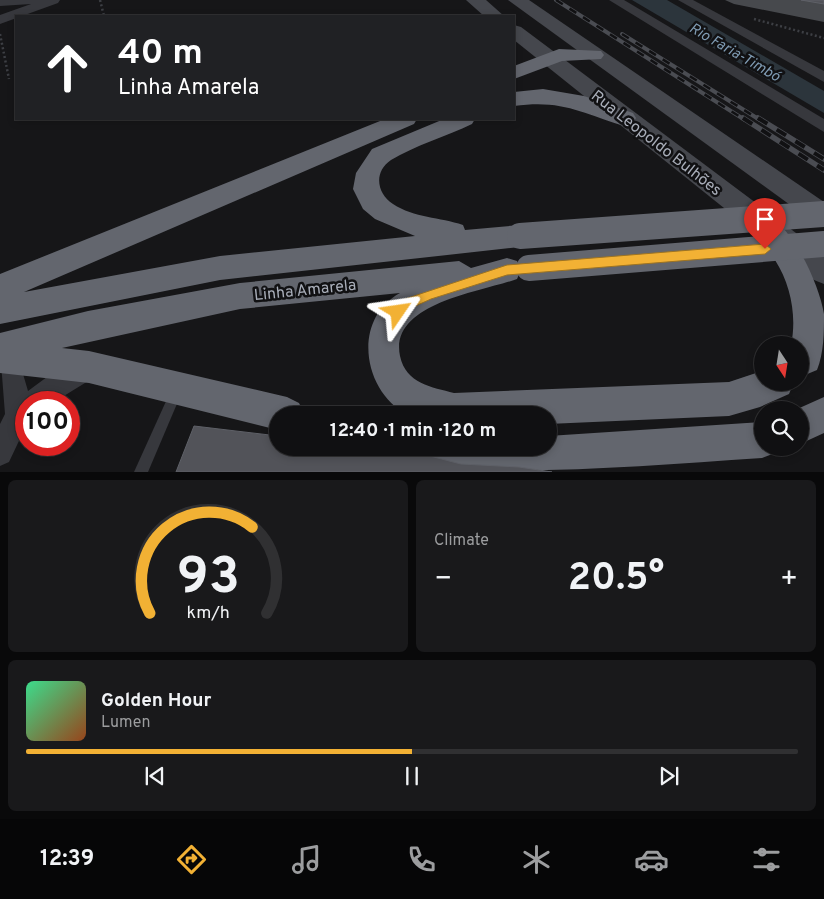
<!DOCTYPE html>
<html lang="en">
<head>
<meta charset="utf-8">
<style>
  :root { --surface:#101012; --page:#19191b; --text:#f1f3f6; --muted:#9c9d9f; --line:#303032; --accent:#f2b134 }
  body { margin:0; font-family:Overpass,sans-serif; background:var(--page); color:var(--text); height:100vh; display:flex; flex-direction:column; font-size:19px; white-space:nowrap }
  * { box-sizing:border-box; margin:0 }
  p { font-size:16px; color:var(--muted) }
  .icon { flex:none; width:28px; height:28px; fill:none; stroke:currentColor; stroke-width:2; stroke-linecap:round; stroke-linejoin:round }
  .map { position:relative; height:472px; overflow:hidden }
  .panel { display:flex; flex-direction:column; gap:8px; padding:8px; background:#09090a; flex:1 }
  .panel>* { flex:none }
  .guide { position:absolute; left:15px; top:15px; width:500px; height:105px; border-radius:0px; box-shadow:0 2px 8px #0003,0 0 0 1px var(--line); background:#202124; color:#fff; overflow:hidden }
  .needle { width:32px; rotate:168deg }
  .tools { position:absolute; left:754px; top:336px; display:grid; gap:10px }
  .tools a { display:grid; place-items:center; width:55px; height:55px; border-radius:50%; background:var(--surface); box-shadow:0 2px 8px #0003,0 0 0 1px var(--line); font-size:25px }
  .speed { position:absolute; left:15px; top:391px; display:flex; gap:10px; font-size:25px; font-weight:700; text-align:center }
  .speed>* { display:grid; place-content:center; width:65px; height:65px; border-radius:50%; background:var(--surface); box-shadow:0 2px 8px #0003,0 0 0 1px var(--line); line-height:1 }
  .speed .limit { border:8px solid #d22; background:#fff; color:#111 }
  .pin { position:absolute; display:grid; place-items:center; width:42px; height:42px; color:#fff; margin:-51px -21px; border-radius:50% 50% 50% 0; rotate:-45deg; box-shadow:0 0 5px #0007 }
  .pin .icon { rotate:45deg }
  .me { position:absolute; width:55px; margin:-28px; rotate:58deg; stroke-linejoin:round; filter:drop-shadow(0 0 4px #0008) }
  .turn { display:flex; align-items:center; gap:18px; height:105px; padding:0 20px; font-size:22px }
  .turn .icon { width:65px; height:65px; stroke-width:2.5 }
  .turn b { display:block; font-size:35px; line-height:42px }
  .big { font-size:38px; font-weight:700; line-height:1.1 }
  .panel .card { flex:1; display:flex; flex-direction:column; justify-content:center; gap:8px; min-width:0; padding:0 18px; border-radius:8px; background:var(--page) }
  .panel .dial { align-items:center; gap:0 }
  .dial svg { height:130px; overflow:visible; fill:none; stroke:var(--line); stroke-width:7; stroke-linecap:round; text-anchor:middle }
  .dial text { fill:var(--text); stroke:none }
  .song { display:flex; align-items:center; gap:15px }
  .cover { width:60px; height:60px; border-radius:8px; background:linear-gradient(135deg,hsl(150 70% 55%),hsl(20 70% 35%)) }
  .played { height:5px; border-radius:2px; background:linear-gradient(90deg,var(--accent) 50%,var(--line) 50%) }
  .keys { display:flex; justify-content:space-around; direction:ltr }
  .heat { display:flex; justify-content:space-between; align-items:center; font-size:28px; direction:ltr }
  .panel .tiles { flex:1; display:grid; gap:8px; grid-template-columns:1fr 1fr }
  .card:last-child { grid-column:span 2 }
  .trip { position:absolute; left:269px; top:406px; width:288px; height:50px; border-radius:25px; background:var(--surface); box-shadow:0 2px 8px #0003,0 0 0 1px var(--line); font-weight:700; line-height:50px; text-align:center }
  .tabs { display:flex; height:80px; justify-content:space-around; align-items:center; background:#060607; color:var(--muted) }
  .tabs .icon { width:35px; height:35px }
  .tabs .current { color:var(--accent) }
  .tabs b { font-size:22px; color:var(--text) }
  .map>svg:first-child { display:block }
  .water { fill:#2c353c }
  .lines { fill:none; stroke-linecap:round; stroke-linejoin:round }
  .path { stroke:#3d3f44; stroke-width:2.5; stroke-dasharray:2 2.5; stroke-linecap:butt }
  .service { fill:#37383d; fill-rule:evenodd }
  .minor { fill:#37383d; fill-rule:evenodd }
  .secondary { fill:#45474d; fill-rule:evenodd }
  .motorway { fill:#63666e; fill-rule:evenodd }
  .rail-far1-casing { stroke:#4a4c52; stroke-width:4 }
  .rail-casing { stroke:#4a4c52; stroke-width:5.5 }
  .rail-far1 { stroke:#111113; stroke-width:2.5; stroke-dasharray:8; stroke-linecap:butt }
  .rail { stroke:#111113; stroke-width:4; stroke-dasharray:11; stroke-linecap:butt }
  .motorway-bridge { stroke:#63666e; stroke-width:26 }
  .wall { fill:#47494d }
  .building { fill:#525359; stroke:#5f6168 }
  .route { fill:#f2b134; stroke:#9d7322 }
  .labels { text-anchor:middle; stroke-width:5; stroke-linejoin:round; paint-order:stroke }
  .far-water-label { font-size:15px; font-style:italic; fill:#7f9bb3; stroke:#111113 }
  .street-label { font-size:16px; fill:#a8adb8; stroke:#111113 }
</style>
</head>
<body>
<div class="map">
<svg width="824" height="472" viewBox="0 0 824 472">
  <rect width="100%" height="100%" fill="#161618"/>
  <!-- water -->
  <path class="water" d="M632,0H667L824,91V113Z"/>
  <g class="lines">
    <!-- path -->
    <g class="path">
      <path d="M100,0L104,16"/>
      <path d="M754,19L824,38"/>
      <path d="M0,34L9,79"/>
    </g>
    <!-- service -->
    <path class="service" d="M176,386L180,388L182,392L148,472H134L172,388Z"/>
    <!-- minor -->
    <g class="minor">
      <path d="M0,0H60L58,3L0,24V15L31,4L0,6Z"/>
      <path d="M609,0H624L824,119V132Z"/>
      <path d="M678,0H693L824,71V82Z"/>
      <path d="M8,346L16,350L28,391L51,374L89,355L98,359L101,367L98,375L54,402H26V426L9,462L0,466V424L5,414L0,350Z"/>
    </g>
    <!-- secondary -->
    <g class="secondary">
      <path d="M466,0H486L504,16H484Z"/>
      <path d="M508,0H529L824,202V227L815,223Z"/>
      <path d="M514,25L521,27L824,254V284L814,280L514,40Z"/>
    </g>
    <!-- motorway -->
    <g class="motorway">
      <path d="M559,49L601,51L604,55L601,59L562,61L514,79V66Z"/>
      <path d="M543,89L584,96L633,113L636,118L633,123L625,126C581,113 562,99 514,106V92Z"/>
      <path d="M385,119H417L414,124L24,292L220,256L415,236L375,219L363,209L353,189L356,173L372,149L444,119H475L472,124C447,136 414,146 391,160C373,172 377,194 393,204C414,218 440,217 463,225L465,230L520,225L530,228L534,236L530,244L520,247L220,280L0,324V274Z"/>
      <path d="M761,212C791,222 819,283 824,314C824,332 824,353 817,370L805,375L800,373V345H791C797,317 791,285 775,260C767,247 755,237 748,223L751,215Z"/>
      <path d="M507,258L517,261L521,270L517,279C481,292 389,303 400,356C406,384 432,387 454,393L729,382L762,371V382H794L789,394L760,407L729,416L548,424V415H408C363,392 351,320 400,293L240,309L62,348L89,351L287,397L299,403L305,415H278V430L89,383L0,373V333L88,311L240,283L459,261L471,268Z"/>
      <path d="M824,397V433L800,444V410H795Z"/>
      <path d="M762,422V448H777L775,453L762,458C671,464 578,472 487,470C468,468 449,468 431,461L426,448H548V436Z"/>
    </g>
    <!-- rail-far1 casing -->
    <g class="rail-far1-casing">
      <g id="rail-far1">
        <path d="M556,0L745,120"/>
        <path d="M622,34L760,120"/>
      </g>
    </g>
    <!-- rail casing -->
    <g class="rail-casing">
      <g id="rail">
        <path d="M743,118L824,170"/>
        <path d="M758,118L824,159"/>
      </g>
    </g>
    <!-- rail-far1 -->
    <use href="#rail-far1" class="rail-far1"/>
    <!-- rail -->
    <use href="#rail" class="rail"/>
    <!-- motorway-bridge -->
    <g class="motorway-bridge">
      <path d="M520,236L824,214"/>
      <path d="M529,268L824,244"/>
    </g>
  </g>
  <!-- wall -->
  <path class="wall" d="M725,0H824V22L734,4Z"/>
  <!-- building -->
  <g class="building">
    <path d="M801,0H824V4Z"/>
    <path d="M194,426L278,436V448H365L430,456L461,464L519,467L552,472H176Z"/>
  </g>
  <!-- route -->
  <path class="route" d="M765,244L771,249L765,254L507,275L431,299L411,308L398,318L393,316L391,312L402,300L507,265Z"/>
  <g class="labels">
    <!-- far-water labels -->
    <g class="far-water-label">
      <text transform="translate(735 52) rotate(30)" y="5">Rio Faria-Timbó</text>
    </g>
    <!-- street labels -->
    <g class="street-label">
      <text transform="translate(657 142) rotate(38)" y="6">Rua Leopoldo Bulhões</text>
      <text transform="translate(305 289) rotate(-6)" y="6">Linha Amarela</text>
    </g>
  </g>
</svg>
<div class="tools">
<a><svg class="needle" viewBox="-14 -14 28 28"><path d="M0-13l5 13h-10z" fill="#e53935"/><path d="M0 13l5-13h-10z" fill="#9c9d9f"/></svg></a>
<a><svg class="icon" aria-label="search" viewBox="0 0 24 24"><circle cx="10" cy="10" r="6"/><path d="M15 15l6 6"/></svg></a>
</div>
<div class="speed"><div class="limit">100</div></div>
<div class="pin" style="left:765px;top:249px;background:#d93025"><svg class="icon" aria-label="arrive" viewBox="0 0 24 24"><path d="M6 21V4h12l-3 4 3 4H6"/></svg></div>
<svg class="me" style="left:398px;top:312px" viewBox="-20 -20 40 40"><path d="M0-17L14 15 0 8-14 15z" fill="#f2b134" stroke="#fff" stroke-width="4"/></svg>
<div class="trip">12:40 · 1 min · 120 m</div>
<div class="guide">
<div class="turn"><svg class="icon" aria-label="ahead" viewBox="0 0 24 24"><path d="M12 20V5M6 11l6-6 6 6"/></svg><div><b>40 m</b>Linha Amarela</div></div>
</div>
</div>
<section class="panel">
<div class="tiles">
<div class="card dial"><svg viewBox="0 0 100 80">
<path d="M14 69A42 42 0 1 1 86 69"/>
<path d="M14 69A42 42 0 0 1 77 16" stroke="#f2b134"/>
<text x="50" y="56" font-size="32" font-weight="700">93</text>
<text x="50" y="72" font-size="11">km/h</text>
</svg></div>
<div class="card"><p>Climate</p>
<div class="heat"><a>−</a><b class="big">20.5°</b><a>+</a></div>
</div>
<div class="card">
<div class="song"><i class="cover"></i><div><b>Golden Hour</b><p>Lumen</p></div></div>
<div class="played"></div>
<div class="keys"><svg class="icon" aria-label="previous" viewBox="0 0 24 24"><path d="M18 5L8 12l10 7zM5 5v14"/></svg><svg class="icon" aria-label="pause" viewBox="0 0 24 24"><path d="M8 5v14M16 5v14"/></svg><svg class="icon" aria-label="next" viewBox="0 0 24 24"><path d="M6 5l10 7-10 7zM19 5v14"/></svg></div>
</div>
</div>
</section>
<nav class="tabs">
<b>12:39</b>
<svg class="icon current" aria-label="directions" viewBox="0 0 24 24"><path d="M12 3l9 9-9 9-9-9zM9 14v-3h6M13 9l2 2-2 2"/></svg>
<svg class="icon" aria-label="music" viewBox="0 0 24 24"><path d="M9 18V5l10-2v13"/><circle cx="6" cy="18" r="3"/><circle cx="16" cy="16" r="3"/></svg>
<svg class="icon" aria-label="phone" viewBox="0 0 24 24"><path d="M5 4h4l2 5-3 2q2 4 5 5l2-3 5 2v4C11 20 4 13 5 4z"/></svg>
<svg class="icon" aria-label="climate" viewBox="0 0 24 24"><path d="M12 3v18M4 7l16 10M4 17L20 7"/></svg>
<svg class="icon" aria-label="car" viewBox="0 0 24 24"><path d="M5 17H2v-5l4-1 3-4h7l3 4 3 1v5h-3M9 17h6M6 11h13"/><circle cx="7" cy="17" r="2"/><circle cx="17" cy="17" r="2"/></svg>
<svg class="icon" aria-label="filters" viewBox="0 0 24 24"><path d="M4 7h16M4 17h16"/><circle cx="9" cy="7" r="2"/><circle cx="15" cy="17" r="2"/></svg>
</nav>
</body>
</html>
